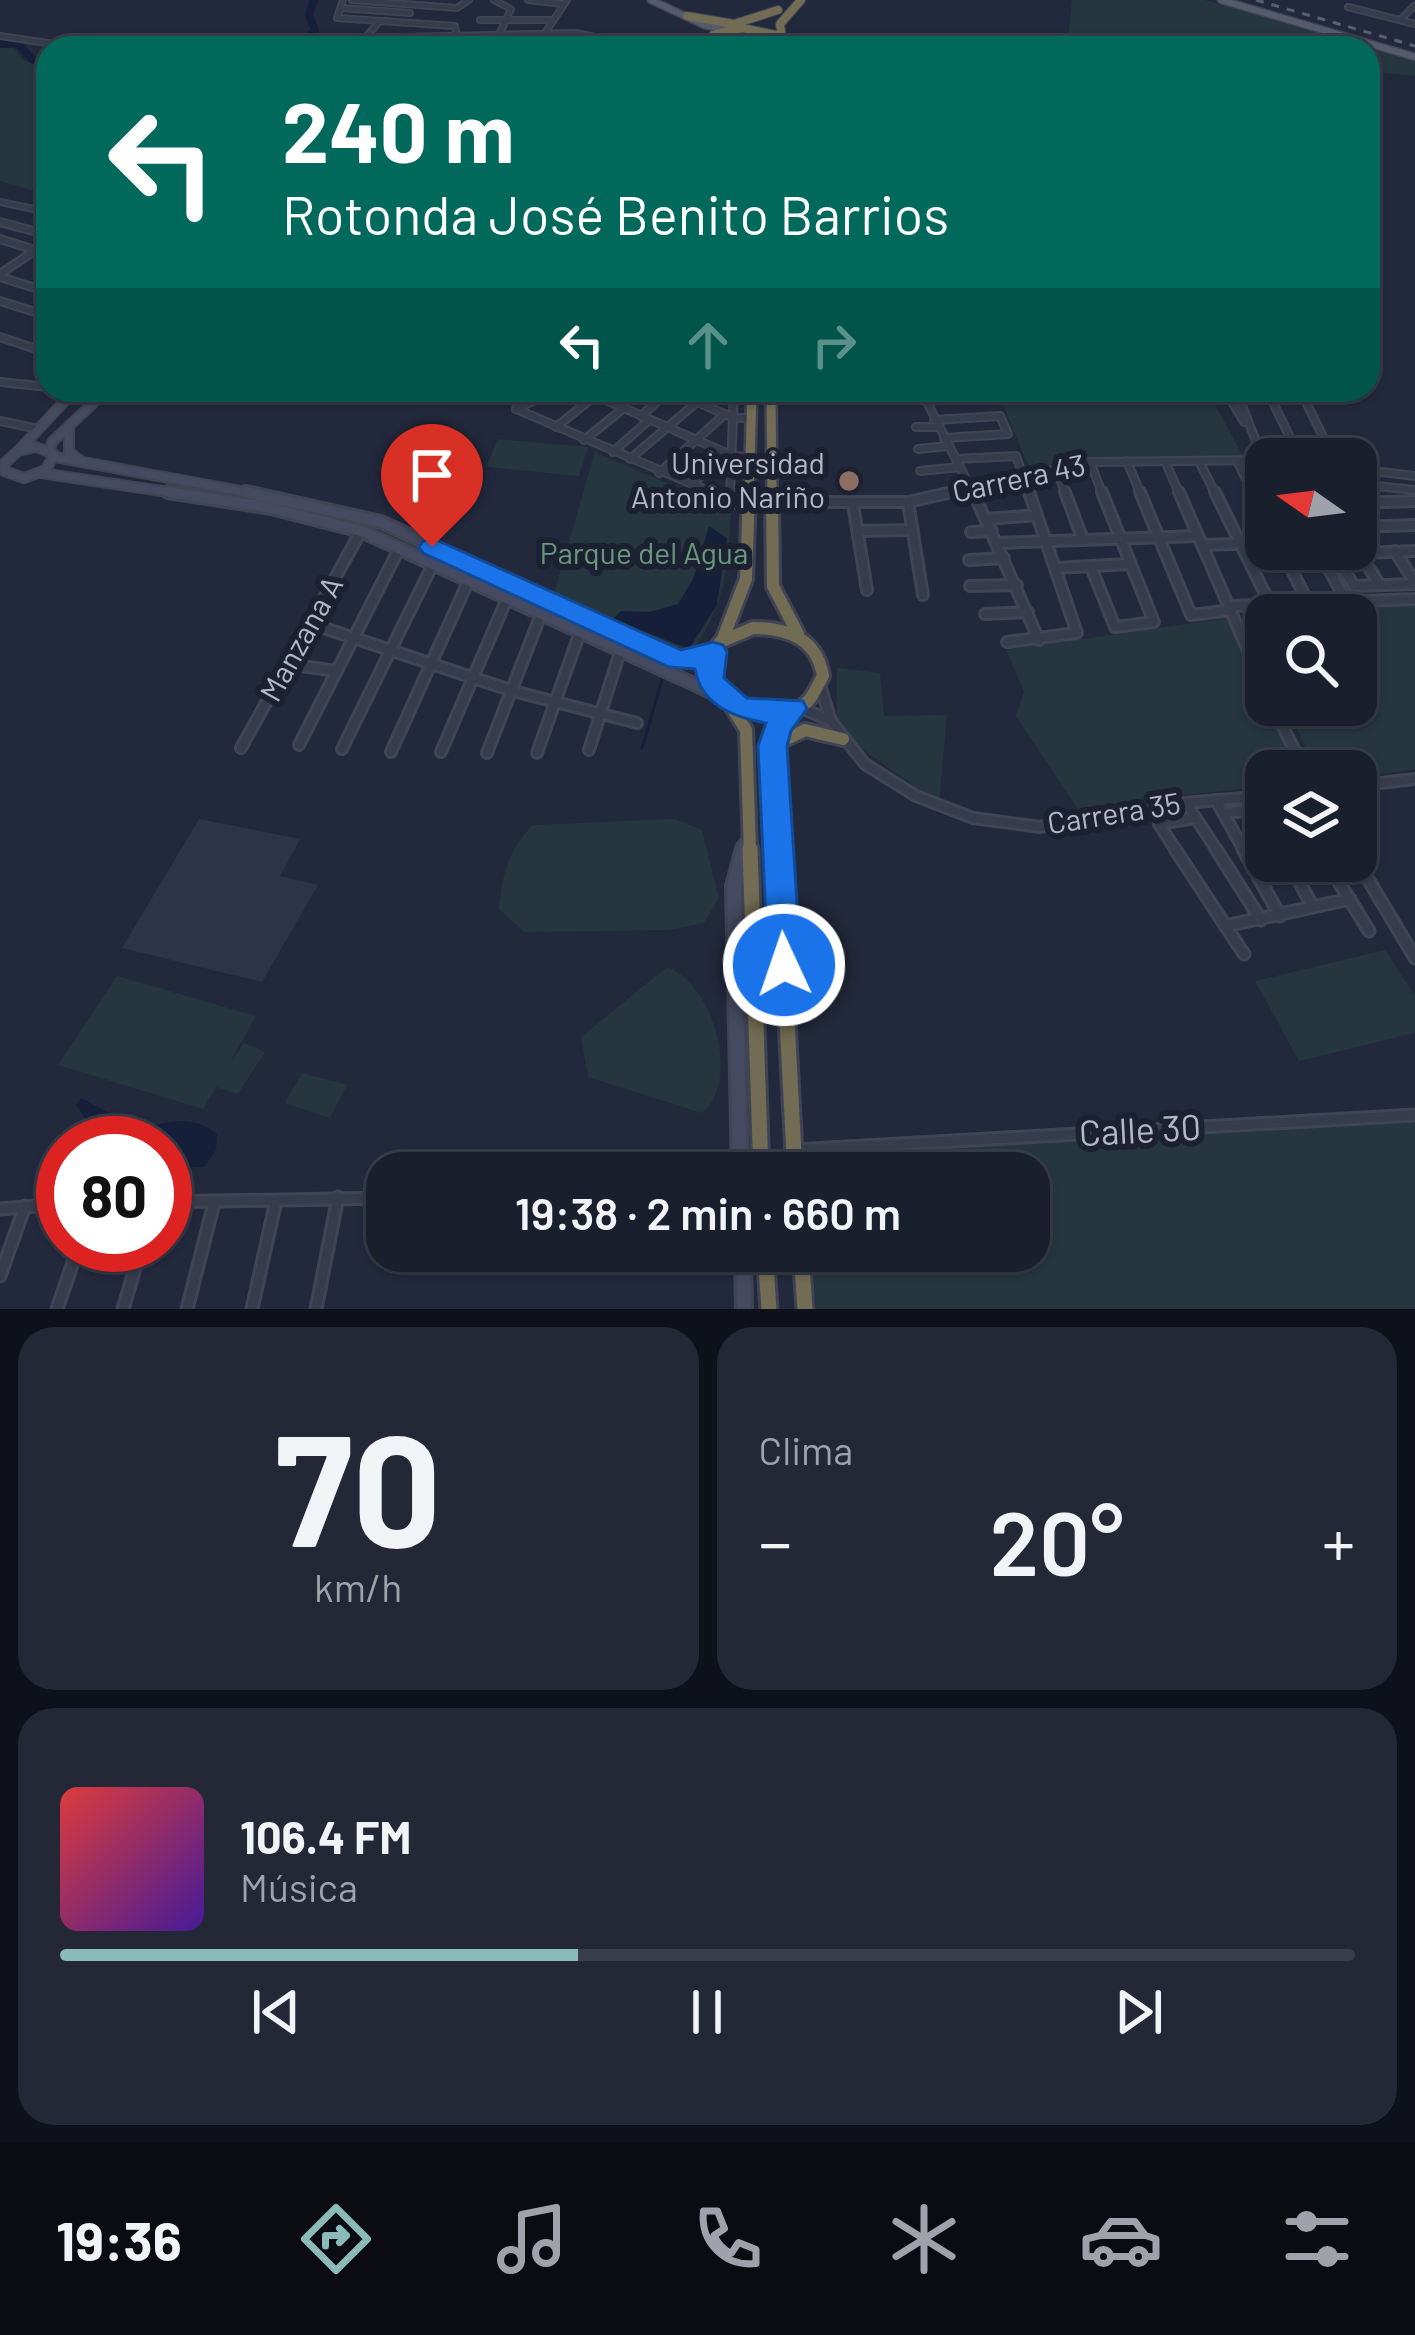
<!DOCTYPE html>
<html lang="es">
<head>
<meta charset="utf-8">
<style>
  :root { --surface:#1a1f2e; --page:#232736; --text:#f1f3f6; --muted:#9fa2aa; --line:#383d4a; --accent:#8bbbb9 }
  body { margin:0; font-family:Barlow,sans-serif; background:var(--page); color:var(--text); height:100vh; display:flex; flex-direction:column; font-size:45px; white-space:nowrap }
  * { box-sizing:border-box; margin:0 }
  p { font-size:39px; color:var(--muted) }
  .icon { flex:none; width:66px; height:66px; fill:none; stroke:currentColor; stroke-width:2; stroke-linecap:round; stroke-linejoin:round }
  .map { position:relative; height:1309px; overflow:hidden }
  .side { display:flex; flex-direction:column; gap:18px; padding:18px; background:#0e1119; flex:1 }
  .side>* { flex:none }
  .hud { position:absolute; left:36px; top:36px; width:1344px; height:366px; border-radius:36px; box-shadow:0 3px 9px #0004,0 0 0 3px var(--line); background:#00695c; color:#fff; overflow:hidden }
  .needle { width:78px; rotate:284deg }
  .buttons { position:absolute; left:1245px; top:438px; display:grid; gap:24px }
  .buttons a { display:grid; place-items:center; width:132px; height:132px; border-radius:24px; background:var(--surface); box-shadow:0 3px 9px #0004,0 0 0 3px var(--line); font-size:60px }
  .speed { position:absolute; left:36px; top:1116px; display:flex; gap:24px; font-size:60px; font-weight:700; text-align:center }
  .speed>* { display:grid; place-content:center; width:156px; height:156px; border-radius:50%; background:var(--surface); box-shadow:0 3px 9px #0004,0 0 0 3px var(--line); line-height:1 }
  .speed .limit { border:18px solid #d22; background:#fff; color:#111 }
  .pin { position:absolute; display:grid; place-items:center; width:102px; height:102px; color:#fff; margin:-123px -51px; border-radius:50% 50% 50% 0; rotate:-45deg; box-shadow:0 0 12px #0007 }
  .pin .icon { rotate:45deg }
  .me { position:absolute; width:132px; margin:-66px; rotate:357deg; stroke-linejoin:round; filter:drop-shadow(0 0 9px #0008) }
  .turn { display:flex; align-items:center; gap:42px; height:252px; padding:0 48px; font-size:54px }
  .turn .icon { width:156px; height:156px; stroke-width:2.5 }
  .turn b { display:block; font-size:84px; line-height:102px }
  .lanes { display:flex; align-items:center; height:114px; padding:0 48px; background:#0003; justify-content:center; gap:60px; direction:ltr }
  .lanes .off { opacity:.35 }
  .big { font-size:90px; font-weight:600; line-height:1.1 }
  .side .card { flex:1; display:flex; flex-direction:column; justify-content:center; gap:18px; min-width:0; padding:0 42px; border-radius:36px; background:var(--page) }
  .side .dial { align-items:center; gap:0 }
  .dial b { font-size:156px; line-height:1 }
  .song { display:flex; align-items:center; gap:36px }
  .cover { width:144px; height:144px; border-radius:18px; background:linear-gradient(135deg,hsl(0 70% 55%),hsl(260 70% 35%)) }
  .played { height:12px; border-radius:6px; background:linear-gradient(90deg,var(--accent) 40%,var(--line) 40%) }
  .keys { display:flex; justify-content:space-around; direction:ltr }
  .heat { display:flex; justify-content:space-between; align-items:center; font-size:66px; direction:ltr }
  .side .tiles { flex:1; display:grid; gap:18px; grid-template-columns:1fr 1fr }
  .card:last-child { grid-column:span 2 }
  .trip { position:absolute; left:366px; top:1152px; width:684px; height:120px; border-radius:36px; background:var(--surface); box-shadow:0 3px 9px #0004,0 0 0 3px var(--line); font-weight:600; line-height:120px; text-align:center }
  .tabs { display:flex; height:192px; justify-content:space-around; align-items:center; background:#0a0c12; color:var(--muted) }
  .tabs .icon { width:84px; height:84px }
  .tabs .current { color:var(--accent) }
  .tabs b { font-size:54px; color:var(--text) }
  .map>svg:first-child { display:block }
  .airport { fill:#2e3447 }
  .green { fill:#25363e }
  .water { fill:#161f3a }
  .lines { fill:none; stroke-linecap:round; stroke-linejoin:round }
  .stream { stroke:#161f3a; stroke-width:3 }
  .river { stroke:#161f3a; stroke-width:8 }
  .street-far3-casing { stroke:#404556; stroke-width:8 }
  .street-far2-casing { stroke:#404556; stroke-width:10 }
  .street-far1-casing { stroke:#404556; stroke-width:14 }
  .street-casing { stroke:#404556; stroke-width:15 }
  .secondary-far3-casing { stroke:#404556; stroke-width:9 }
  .secondary-far2-casing { stroke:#404556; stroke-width:12 }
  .secondary-far1-casing { stroke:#404556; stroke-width:16 }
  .secondary-casing { stroke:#404556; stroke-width:20 }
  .primary-casing { stroke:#404556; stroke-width:9 }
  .highway-far3-casing { stroke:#3f4455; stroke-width:10 }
  .highway-far2-casing { stroke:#3f4455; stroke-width:14 }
  .highway-far1-casing { stroke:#3f4455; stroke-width:18 }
  .highway-casing { stroke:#3f4455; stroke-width:21 }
  .street-far3 { stroke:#373c4d; stroke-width:4.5 }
  .street-far2 { stroke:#373c4d; stroke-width:6 }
  .street-far1 { stroke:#373c4d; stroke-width:8 }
  .street { stroke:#373c4d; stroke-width:9 }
  .secondary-far3 { stroke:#454a60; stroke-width:6 }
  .secondary-far2 { stroke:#454a60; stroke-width:8 }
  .secondary-far1 { stroke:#454a60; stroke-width:10 }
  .secondary { stroke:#454a60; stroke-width:14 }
  .primary { stroke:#555b6d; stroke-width:6 }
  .highway-far3 { stroke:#736c54; stroke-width:8 }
  .highway-far2 { stroke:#736c54; stroke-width:9 }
  .highway-far1 { stroke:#736c54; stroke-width:12 }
  .highway { stroke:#736c54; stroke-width:15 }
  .rail { stroke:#595f74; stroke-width:3; stroke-dasharray:8 8; stroke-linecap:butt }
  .route { fill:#1a73e8; stroke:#114b97; stroke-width:3 }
  .education-dot { fill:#8d6e63; stroke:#1c2131; stroke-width:4.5 }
  .labels { text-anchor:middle; stroke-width:12; stroke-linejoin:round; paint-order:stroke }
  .poi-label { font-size:30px; fill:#b3b7c8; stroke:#1c2131; text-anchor:end }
  .street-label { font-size:30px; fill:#b3b7c8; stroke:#1c2131 }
  .park-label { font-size:30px; fill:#69997d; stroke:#1c2131 }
  .near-street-label { font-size:36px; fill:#b3b7c8; stroke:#1c2131 }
</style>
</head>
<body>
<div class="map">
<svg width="1415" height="1309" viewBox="0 0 1415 1309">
  <rect width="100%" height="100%" fill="#23293d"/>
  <!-- airport -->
  <path class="airport" d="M199,819L300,839L280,876L318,885L262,982L122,948Z"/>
  <!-- green -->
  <g class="green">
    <path d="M1072,0H1205L1415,61V76L1368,71V48H1067Z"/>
    <path d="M0,47H12L23,60L48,70V195L0,181Z"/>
    <path d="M997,390H1207L1243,456L1089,458L1030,470Z"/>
    <path d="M498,439L588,447L579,476L486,467Z"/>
    <path d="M595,452L731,511C727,575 727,599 691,654L553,597Z"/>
    <path d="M1415,605V769L1356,778V771H1317L1286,705H1356V615H1266V663L1244,616Z"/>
    <path d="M1229,618L1296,771H1266V787L1139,799L1081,814L1016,716L1024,691L1006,650Z"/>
    <path d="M837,668L880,673L884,716L947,715L939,803L855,744L837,718Z"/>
    <path d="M675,819L702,830L719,898L704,923L669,930L524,932L499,909C502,875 508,850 533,825Z"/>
    <path d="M1385,950L1415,996V1033L1299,1061L1255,981Z"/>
    <path d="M667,967C712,983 742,1080 702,1113L588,1077L581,1037Z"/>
    <path d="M117,976L256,1016L230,1062L244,1043L265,1052L238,1094L216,1087L203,1109L58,1065Z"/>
    <path d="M302,1073L347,1085L330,1118L285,1103Z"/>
    <path d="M1415,1122V1309H816L812,1251H1029V1173H806L805,1155Z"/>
  </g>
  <!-- water -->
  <g class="water">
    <path d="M709,526L727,538L717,605L689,649L613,619L621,611L650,612L678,604L693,579Z"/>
    <path d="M81,1098L118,1117L139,1116L152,1127C174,1118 198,1118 217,1134L216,1150L204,1167L165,1168V1143H87L90,1126L76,1105Z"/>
  </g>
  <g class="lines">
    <!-- stream -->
    <path class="stream" d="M642,748L662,680"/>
    <!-- river -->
    <g class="river">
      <path d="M0,44H18L33,60L48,64"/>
      <path d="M297,48L315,31L309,14L314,0"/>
    </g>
    <!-- street-far3 casing -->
    <g class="street-far3-casing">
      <g id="street-far3">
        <path d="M343,0L337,18L455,26L457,37"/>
        <path d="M352,0L457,8L469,0"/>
        <path d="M528,0L563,4"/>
        <path d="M1348,7L1415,24"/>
        <path d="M341,8L410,13"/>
        <path d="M1401,19L1414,6"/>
        <path d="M480,20H550"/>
        <path d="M0,36L54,44"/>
        <path d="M365,38L576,33L645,48"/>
        <path d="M356,48L379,22"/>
        <path d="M465,48L471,36"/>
        <path d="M493,48L511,9L494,0"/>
        <path d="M535,48L567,0"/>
        <path d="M675,48L711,37"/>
        <path d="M0,202L48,212"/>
      </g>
    </g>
    <!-- street-far2 casing -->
    <g class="street-far2-casing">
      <g id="street-far2">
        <path d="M0,222L48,235"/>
        <path d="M0,239L48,254"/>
        <path d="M0,274L34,251"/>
        <path d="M0,277L48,292"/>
        <path d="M0,301L48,316"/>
        <path d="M0,337L48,353"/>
        <path d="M0,382L48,387"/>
        <path d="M583,390L733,456L751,457"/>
        <path d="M669,390L734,418H752"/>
        <path d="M921,390L974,495"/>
        <path d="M1225,390L1244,422"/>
        <path d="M1236,390L1261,454"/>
        <path d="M1267,390L1297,452"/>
        <path d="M1238,393L1302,394"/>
        <path d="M926,401L995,397L992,390"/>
        <path d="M613,403L629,390"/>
        <path d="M516,409L718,495"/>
        <path d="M516,409L556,390"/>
        <path d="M641,416L670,390"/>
        <path d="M934,420L1000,416L1008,434L944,438"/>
        <path d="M0,421L38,429"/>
        <path d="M556,427L595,396"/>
        <path d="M916,427H938"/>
        <path d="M584,440L624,408"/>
        <path d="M918,449L948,446"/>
        <path d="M1259,451L1332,455L1300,390"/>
        <path d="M613,452L649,420"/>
        <path d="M630,459L697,402"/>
        <path d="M956,459L1016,456L1030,495"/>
        <path d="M1127,461L1141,495"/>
        <path d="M1165,461L1180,495"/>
        <path d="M1199,461L1216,495"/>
        <path d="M1237,461L1254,495"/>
        <path d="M1090,462L1103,495"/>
        <path d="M1356,469L1415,476"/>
        <path d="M920,471L960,467"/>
        <path d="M1057,471L1066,495"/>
        <path d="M659,473L725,414"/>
        <path d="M1356,484L1415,490"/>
        <path d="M691,485L725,453"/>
        <path d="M730,495L734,390"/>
        <path d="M938,495L1090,462L1266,460"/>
      </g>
    </g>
    <!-- street-far1 casing -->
    <g class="street-far1-casing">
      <g id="street-far1">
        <path d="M711,492L748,508"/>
        <path d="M973,492L1039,640"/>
        <path d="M1065,492L1083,540"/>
        <path d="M1140,492L1191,615L1232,610"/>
        <path d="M1179,492L1266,692"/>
        <path d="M1215,492L1270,604"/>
        <path d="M1253,492L1266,519"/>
        <path d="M773,502H908L952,492"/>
        <path d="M908,502L923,595"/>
        <path d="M730,503V492"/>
        <path d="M1356,503L1415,501"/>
        <path d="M853,504L867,590"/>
        <path d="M986,519L1037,515"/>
        <path d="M1356,527L1415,525"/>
        <path d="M858,531L913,530"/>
        <path d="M971,532L992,531"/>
        <path d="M998,543L1198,536"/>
        <path d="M1202,545L1266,543"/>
        <path d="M1281,549L1309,604"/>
        <path d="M1318,549L1346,601"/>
        <path d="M1395,551L1415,583"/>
        <path d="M1415,551L1334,554L1354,586L1415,584"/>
        <path d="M1359,552L1379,584"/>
        <path d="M969,560L1004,558"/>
        <path d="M1091,567L1115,627L1154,622L1102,492"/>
        <path d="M1055,568L1129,564"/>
        <path d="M970,586L1017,585"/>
        <path d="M1231,606L1415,599"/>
        <path d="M985,614L1028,612"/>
        <path d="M312,624L513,691L637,723"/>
        <path d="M1007,642L1077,633L1029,492"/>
        <path d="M288,664L336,671"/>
        <path d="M820,685L831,721L865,764L916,796L973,818L1040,827L1162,805L1266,796"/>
        <path d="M1272,705L1305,771"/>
        <path d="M799,707L829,720"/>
        <path d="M299,745L399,549"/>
        <path d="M241,748L361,531"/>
        <path d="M342,749L433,564"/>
        <path d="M589,750L620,652"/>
        <path d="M391,752L468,582"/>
        <path d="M441,752L506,601"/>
        <path d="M487,753L540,617"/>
        <path d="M537,753L579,635"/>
        <path d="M1356,786L1415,779"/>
        <path d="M1216,800L1245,852"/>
        <path d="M1186,803L1218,852"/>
        <path d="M1223,813L1266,809"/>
        <path d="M1177,852L1159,824L1195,818"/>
      </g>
    </g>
    <!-- street casing -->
    <g class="street-casing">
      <g id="street">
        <path d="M1175,849L1244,954"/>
        <path d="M1216,849L1261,920"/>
        <path d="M1243,849L1280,916"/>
        <path d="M1356,859L1415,958"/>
        <path d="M1288,861L1313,907"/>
        <path d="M1326,861L1369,931"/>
        <path d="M1225,926L1350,899"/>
        <path d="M794,1150L1415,1115"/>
        <path d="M165,1202L387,1198"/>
        <path d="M0,1209L63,1204"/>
        <path d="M0,1276L25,1206"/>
        <path d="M57,1309L79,1245"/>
        <path d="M123,1309L142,1245"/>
        <path d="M187,1309L214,1203"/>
        <path d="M252,1309L276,1201"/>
        <path d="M316,1309L338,1197"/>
      </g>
    </g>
    <!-- secondary-far3 casing -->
    <g class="secondary-far3-casing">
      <path id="secondary-far3" d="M695,48L707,42"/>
    </g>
    <!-- secondary-far2 casing -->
    <g class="secondary-far2-casing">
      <g id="secondary-far2">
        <path d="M69,426V452L81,461"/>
        <path d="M36,447L54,454L46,470L24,478L4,471L5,463L18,451Z"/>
        <path d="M20,449L75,390"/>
        <path d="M50,450L52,442L107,390"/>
        <path d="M55,457L262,495"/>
        <path d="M41,473L188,495"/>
      </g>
    </g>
    <!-- secondary-far1 casing -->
    <g class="secondary-far1-casing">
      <g id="secondary-far1">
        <path d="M168,492L271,508L361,531L722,697"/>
        <path d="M246,492L381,522L678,660L713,652"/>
        <path d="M743,852L745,844"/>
      </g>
    </g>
    <!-- secondary casing -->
    <g class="secondary-casing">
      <g id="secondary">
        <path d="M740,1173L734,886L744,849"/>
        <path d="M743,1251L744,1309"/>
      </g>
    </g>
    <!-- primary casing -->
    <g class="primary-casing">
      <g id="primary">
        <path d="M651,0L704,25L729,30"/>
        <path d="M1221,0L1415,57"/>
      </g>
    </g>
    <!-- highway-far3 casing -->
    <g class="highway-far3-casing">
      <g id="highway-far3">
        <path d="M687,16L734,24L778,10"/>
        <path d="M782,39L780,24L801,0"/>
        <path d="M707,48L713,35L742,28L776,35L784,48"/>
      </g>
    </g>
    <!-- highway-far2 casing -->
    <g class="highway-far2-casing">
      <g id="highway-far2">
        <path d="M771,390L772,495"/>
        <path d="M749,495L752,390"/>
      </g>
    </g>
    <!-- highway-far1 casing -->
    <g class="highway-far1-casing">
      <g id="highway-far1">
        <path d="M772,492L773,586L798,634"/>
        <path d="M753,628C788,628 817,639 823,676C818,684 814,695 808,701C773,737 718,699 708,662L720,642Z"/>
        <path d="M722,641L746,579L749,492"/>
        <path d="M729,703L746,730L750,852"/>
        <path d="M774,745L805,730L843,739"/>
        <path d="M778,852C776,805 761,748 792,709"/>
      </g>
    </g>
    <!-- highway casing -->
    <g class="highway-casing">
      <g id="highway">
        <path d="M750,849L761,1173"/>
        <path d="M778,849L795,1173"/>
        <path d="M765,1251L769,1309"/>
        <path d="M801,1251L805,1309"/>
      </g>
    </g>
    <!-- street-far3 -->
    <use href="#street-far3" class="street-far3"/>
    <!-- street-far2 -->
    <use href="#street-far2" class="street-far2"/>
    <!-- street-far1 -->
    <use href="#street-far1" class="street-far1"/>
    <!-- street -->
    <use href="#street" class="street"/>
    <!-- secondary-far3 -->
    <use href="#secondary-far3" class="secondary-far3"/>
    <!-- secondary-far2 -->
    <use href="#secondary-far2" class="secondary-far2"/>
    <!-- secondary-far1 -->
    <use href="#secondary-far1" class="secondary-far1"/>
    <!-- secondary -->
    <use href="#secondary" class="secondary"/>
    <!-- primary -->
    <use href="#primary" class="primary"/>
    <!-- highway-far3 -->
    <use href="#highway-far3" class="highway-far3"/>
    <!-- highway-far2 -->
    <use href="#highway-far2" class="highway-far2"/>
    <!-- highway-far1 -->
    <use href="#highway-far1" class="highway-far1"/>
    <!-- highway -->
    <use href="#highway" class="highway"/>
    <!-- rail -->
    <path class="rail" d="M1256,0L1415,46"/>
  </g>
  <!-- route -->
  <path class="route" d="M432,538L681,650L713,642L723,645L727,652L724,678L747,698L803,701L807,709L791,731L787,746L801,965L796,976L784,980L772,976L768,965L758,746L766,723C733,717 701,705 695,669L669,667L423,553L419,547L423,541Z"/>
  <!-- markers -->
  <circle class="education-dot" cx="849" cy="481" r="12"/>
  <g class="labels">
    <!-- poi labels -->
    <g class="poi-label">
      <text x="825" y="474">Universidad<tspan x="825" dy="34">Antonio Nariño</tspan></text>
    </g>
    <!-- street labels -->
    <g class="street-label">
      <text transform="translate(1019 479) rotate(-12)" y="10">Carrera 43</text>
      <text transform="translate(302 639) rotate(-61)" y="10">Manzana A</text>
      <text transform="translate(1114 814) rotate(-9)" y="10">Carrera 35</text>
    </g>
    <!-- park labels -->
    <g class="park-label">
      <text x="644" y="564">Parque del Agua</text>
    </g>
    <!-- near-street labels -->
    <g class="near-street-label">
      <text transform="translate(1140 1130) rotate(-3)" y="13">Calle 30</text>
    </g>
  </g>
</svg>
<div class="buttons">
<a><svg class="needle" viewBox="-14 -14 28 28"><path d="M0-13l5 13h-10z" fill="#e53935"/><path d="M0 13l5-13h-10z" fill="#9fa2aa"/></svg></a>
<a><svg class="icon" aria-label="search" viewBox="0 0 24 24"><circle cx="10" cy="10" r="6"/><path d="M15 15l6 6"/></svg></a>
<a><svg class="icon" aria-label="layers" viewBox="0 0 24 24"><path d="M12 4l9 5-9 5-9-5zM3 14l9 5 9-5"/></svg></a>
</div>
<div class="speed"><div class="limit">80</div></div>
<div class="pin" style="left:432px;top:547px;background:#d93025"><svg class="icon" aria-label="arrive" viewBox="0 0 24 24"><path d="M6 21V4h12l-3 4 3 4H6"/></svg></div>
<svg class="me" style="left:784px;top:965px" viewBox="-20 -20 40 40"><circle r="17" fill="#1a73e8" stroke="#fff" stroke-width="3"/><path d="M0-11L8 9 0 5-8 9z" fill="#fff"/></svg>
<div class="trip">19:38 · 2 min · 660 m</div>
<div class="hud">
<div class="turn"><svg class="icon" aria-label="left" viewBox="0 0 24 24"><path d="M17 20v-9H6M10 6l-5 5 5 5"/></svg><div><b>240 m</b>Rotonda José Benito Barrios</div></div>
<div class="lanes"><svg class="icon" aria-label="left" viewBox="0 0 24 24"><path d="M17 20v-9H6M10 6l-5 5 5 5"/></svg><svg class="icon off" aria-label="ahead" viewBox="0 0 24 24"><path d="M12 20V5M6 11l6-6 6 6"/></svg><svg class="icon off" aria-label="right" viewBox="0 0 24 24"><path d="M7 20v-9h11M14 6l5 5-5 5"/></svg></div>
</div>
</div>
<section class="side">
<div class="tiles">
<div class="card dial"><b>70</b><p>km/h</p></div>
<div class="card"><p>Clima</p>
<div class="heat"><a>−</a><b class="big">20°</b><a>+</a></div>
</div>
<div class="card">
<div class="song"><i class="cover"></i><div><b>106.4 FM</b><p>Música</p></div></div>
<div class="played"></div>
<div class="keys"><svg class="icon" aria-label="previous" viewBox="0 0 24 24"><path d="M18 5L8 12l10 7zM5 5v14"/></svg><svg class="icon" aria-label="pause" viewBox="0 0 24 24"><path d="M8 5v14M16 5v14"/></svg><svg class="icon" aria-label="next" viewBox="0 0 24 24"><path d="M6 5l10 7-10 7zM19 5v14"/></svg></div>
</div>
</div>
</section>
<nav class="tabs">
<b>19:36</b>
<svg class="icon current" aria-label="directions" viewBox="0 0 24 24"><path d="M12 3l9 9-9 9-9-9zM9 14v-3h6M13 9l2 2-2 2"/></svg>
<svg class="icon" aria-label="music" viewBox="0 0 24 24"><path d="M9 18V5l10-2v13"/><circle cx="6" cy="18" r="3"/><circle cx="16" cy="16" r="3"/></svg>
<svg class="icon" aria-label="phone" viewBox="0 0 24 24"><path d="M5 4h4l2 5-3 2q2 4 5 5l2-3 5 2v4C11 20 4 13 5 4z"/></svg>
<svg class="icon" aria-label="climate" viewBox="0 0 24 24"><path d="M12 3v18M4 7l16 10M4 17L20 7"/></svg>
<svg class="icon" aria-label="car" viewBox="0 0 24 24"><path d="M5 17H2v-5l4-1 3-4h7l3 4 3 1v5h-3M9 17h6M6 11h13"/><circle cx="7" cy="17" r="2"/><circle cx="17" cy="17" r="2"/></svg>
<svg class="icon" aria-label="filters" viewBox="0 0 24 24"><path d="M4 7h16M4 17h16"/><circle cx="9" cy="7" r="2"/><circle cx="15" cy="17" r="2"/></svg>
</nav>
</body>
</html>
